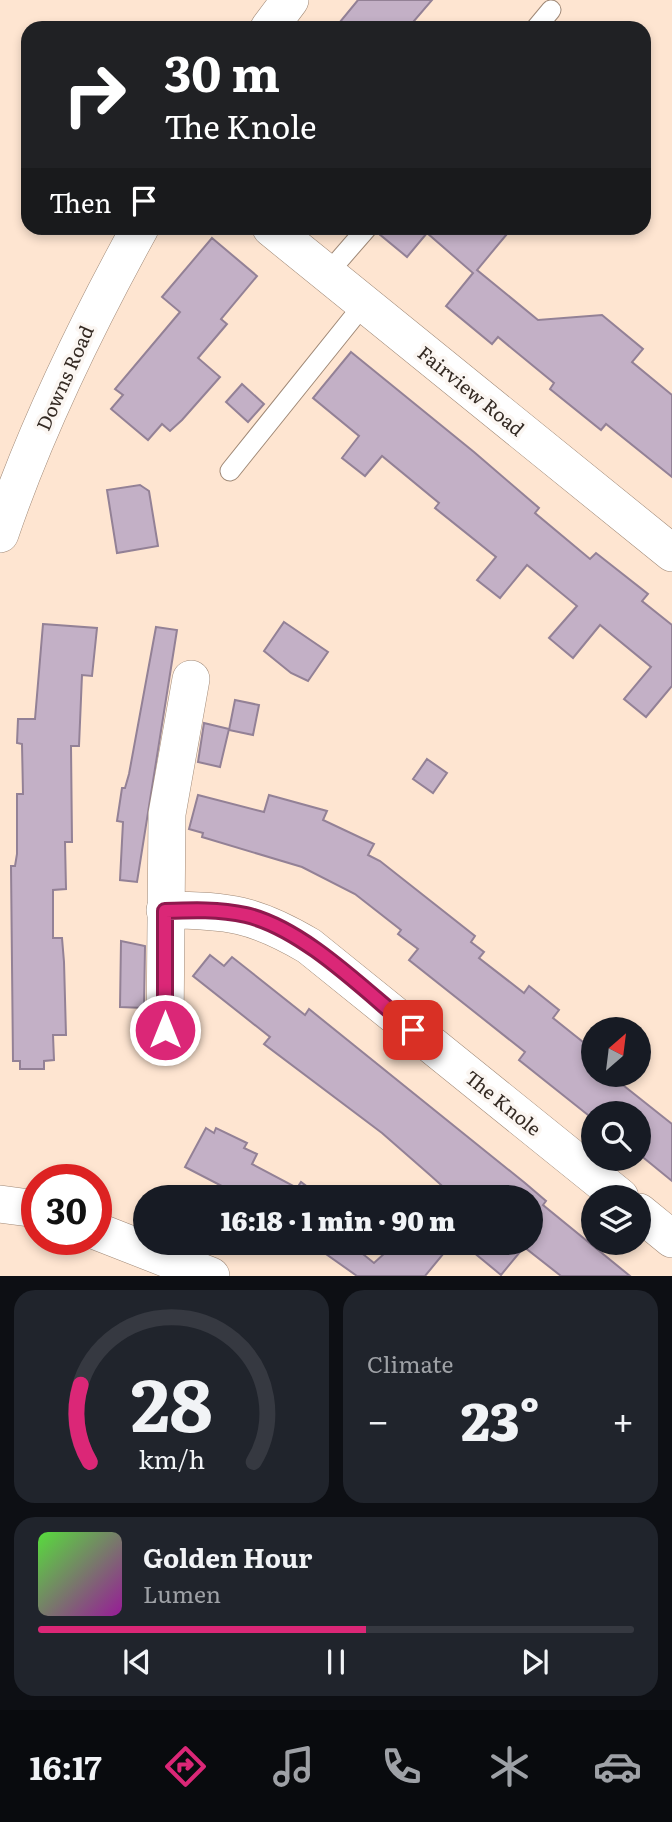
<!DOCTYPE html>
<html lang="en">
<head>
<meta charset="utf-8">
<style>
  :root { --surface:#171b24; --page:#20242c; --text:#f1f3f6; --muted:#9ea1a6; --line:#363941; --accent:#db2777 }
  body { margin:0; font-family:Literata,serif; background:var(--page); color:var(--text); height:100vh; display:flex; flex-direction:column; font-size:26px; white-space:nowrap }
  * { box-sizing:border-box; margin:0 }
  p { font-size:23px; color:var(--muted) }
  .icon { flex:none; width:38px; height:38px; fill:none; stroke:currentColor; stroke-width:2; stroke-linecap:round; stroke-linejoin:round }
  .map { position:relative; height:1276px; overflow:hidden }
  .side { display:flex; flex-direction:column; gap:14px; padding:14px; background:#0d0f14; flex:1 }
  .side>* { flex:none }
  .banner { position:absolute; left:21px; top:21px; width:630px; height:214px; border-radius:21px; box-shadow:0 4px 10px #0003; background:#202124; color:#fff; overflow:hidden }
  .needle { width:46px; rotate:28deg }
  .fabs { position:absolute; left:581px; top:1017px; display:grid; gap:14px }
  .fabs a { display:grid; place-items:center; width:70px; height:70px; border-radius:50%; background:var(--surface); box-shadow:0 4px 10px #0003; font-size:35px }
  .speed { position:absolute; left:21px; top:1164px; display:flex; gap:14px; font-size:35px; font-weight:700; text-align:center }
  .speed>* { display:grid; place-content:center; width:91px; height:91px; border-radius:50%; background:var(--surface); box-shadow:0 4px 10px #0003; line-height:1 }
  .speed .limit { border:10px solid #d22; background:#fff; color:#111 }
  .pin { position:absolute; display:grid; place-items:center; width:60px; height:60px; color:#fff; margin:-30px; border-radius:14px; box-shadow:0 4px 10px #0006 }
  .me { position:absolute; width:77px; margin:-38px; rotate:0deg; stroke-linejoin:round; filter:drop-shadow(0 0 5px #0008) }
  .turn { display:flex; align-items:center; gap:24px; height:147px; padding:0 28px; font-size:32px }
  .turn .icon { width:91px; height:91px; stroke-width:2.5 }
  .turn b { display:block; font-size:49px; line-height:60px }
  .then { display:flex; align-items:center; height:66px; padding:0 28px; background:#0003; gap:14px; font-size:26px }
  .big { font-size:52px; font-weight:800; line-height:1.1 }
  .side .card { flex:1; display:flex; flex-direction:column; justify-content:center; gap:10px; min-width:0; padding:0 24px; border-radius:21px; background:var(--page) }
  .side .dial { align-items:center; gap:0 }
  .dial svg { height:182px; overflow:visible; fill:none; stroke:var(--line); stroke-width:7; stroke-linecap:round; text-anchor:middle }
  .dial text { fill:var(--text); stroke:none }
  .song { display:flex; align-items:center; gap:21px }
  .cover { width:84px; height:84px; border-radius:10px; background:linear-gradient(135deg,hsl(110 70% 55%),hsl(300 70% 35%)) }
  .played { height:7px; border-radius:4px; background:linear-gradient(90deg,var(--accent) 55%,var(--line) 55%) }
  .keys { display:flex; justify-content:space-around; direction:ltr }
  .heat { display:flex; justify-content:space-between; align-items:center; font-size:38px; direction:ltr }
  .side .tiles { flex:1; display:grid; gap:14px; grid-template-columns:1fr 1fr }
  .card:last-child { grid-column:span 2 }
  .trip { position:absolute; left:133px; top:1185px; width:410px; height:70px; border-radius:35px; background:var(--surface); box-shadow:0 4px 10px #0003; font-weight:800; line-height:70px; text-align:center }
  .tabs { display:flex; height:112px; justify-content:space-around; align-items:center; background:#090b0e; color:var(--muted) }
  .tabs .icon { width:49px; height:49px }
  .tabs .current { color:var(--accent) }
  .tabs b { font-size:32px; color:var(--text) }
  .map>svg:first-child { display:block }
  .building { fill:#c3b0c6; stroke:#938196; stroke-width:2 }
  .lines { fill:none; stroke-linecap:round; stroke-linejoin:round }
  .service-casing { stroke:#a08977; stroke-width:21 }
  .minor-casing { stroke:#a08977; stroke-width:38 }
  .service { stroke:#fff; stroke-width:19 }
  .minor { stroke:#fff; stroke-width:37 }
  .route-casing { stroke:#8e194d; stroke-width:18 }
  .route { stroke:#db2777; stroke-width:12 }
  .labels { text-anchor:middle; stroke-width:7; stroke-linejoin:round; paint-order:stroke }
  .street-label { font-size:19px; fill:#342a23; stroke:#fbf6f2 }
</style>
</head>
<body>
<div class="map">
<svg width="672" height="1276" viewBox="0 0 672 1276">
  <rect width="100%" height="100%" fill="#fee5d1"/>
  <!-- building -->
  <g class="building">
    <path d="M358,0H432L408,28H335Z"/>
    <path d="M379,228H512L477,270L538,320L602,315L643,349L632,362L672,395V477L606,424L601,430L550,389L554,383L498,337L492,344L446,306L473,273L427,233L407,257L378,233Z"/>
    <path d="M212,238L257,276L221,319L227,324L198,358L220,377L182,420L170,431L162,424L148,440L111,409L123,395L115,389L180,312L162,297Z"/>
    <path d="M351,352L474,452L539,508L535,513L590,559L596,553L648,594L642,601L672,625V686L646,717L624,699L651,667L600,625L573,658L549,638L577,606L527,565L500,598L477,580L496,557L435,508L439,503L382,456L365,476L342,458L359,436L313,398Z"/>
    <path d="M242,384L264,404L248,422L226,402Z"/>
    <path d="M140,485L149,491L158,546L117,553L107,490Z"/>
    <path d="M284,622L328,652L308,681L291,673L264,651Z"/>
    <path d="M43,624L97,628L92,676L82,675L79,746H71L72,842H65L66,889L53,890V938H62L64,962L66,1035H53L54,1060L44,1061V1069H20V1061H13L11,866H15L17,854V794H23L22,744L17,743L18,719H35Z"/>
    <path d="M156,627L177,630L137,882L120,880L123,822L117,821L122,788H125L129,774Z"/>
    <path d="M235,700L259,705L253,735L229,730Z"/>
    <path d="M204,723L229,729L220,767L198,762Z"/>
    <path d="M427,759L447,773L433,793L413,779Z"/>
    <path d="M198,795L264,812L269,795L327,811L323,820L374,844L368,855L380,861L475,936L471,942L484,952L479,958L524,993L529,986L559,1010L553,1018L593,1050V1074H609L672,1124V1181L639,1154V1113H593V1119L519,1060L525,1052L409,960L418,949L398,934L401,930L355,894L302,867L202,837L203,833L189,829Z"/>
    <path d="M121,941L145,946L144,1008L120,1007Z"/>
    <path d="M210,955L224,966L232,957L305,1015L309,1009L525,1183L546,1201L543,1205L630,1276H561L524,1247L501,1275L461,1242H530V1197H445L449,1192L430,1175L382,1133L264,1044L270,1037L193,976Z"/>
    <path d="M206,1128L214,1133L216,1128L247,1143L244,1148L257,1154L252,1164L297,1188L301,1182L321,1197H243L185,1167Z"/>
    <path d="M309,1242H348L374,1263L397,1242H453L425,1276H357Z"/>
  </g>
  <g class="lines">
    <!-- service casing -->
    <g class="service-casing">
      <g id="service">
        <path d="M536,28L551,10"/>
        <path d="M327,274L367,228"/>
        <path d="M230,471L364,304"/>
      </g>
    </g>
    <!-- minor casing -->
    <g class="minor-casing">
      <g id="minor">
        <path d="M269,28L290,0"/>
        <path d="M271,228L672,553"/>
        <path d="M0,534C36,428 86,326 140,228"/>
        <path d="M165,910C228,910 255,914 309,946L620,1197"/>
        <path d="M165,1030L167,814L191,679"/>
        <path d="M0,1204L37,1209"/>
        <path d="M639,1212L672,1239"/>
        <path d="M96,1231L211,1276"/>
      </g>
    </g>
    <!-- service -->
    <use href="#service" class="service"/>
    <!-- minor -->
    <use href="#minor" class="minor"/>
  </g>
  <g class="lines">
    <!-- route casing -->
    <g class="route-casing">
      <path id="route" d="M165,1030V911C192,910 219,909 246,915C305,929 366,992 413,1030"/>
    </g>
    <!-- route -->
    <use href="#route" class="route"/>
  </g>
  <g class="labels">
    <!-- street labels -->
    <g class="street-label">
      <text transform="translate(65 378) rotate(-66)" y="7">Downs Road</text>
      <text transform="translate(471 391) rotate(39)" y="7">Fairview Road</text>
      <text transform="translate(503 1103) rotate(39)" y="7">The Knole</text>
    </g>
  </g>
</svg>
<div class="fabs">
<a><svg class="needle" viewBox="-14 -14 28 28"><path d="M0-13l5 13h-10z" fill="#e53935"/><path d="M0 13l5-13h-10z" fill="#9ea1a6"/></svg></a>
<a><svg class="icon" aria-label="search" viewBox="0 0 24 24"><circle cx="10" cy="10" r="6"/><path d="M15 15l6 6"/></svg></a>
<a><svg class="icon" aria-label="layers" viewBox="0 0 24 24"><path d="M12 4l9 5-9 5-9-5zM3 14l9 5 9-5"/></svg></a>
</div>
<div class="speed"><div class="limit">30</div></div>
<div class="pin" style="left:413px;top:1030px;background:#d93025"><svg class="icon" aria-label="arrive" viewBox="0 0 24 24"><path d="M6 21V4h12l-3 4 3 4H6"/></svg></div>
<svg class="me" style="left:165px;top:1030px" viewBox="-20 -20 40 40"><circle r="17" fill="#db2777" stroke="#fff" stroke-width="3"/><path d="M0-11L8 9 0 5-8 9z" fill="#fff"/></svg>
<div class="trip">16:18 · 1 min · 90 m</div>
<div class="banner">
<div class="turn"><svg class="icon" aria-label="right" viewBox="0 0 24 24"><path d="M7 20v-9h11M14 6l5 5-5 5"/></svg><div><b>30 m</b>The Knole</div></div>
<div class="then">Then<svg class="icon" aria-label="arrive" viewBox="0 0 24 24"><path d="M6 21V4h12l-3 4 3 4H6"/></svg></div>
</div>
</div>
<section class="side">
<div class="tiles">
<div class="card dial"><svg viewBox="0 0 100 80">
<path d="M14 69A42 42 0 1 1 86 69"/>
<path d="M14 69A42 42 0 0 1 10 35" stroke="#db2777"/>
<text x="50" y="56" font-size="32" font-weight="700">28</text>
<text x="50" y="72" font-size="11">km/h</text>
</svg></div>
<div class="card"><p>Climate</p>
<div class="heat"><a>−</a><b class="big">23°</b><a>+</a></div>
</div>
<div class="card">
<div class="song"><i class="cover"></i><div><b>Golden Hour</b><p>Lumen</p></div></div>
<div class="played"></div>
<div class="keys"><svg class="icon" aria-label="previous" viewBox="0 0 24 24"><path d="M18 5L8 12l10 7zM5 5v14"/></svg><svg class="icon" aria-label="pause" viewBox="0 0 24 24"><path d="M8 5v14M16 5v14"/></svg><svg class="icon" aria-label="next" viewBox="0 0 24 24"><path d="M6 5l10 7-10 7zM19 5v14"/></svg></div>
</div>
</div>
</section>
<nav class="tabs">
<b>16:17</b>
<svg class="icon current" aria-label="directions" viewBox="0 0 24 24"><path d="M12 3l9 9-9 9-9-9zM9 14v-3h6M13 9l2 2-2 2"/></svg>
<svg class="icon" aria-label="music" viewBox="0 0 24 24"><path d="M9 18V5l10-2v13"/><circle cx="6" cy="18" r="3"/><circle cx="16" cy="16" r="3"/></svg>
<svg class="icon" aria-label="phone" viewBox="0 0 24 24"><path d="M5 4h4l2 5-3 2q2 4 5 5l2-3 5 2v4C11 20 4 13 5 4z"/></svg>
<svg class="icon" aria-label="climate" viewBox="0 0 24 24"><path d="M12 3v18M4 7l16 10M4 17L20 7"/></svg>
<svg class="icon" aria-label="car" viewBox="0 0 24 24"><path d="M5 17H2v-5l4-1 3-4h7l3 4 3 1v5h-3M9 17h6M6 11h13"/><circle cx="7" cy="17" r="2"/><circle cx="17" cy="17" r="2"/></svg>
</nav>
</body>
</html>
